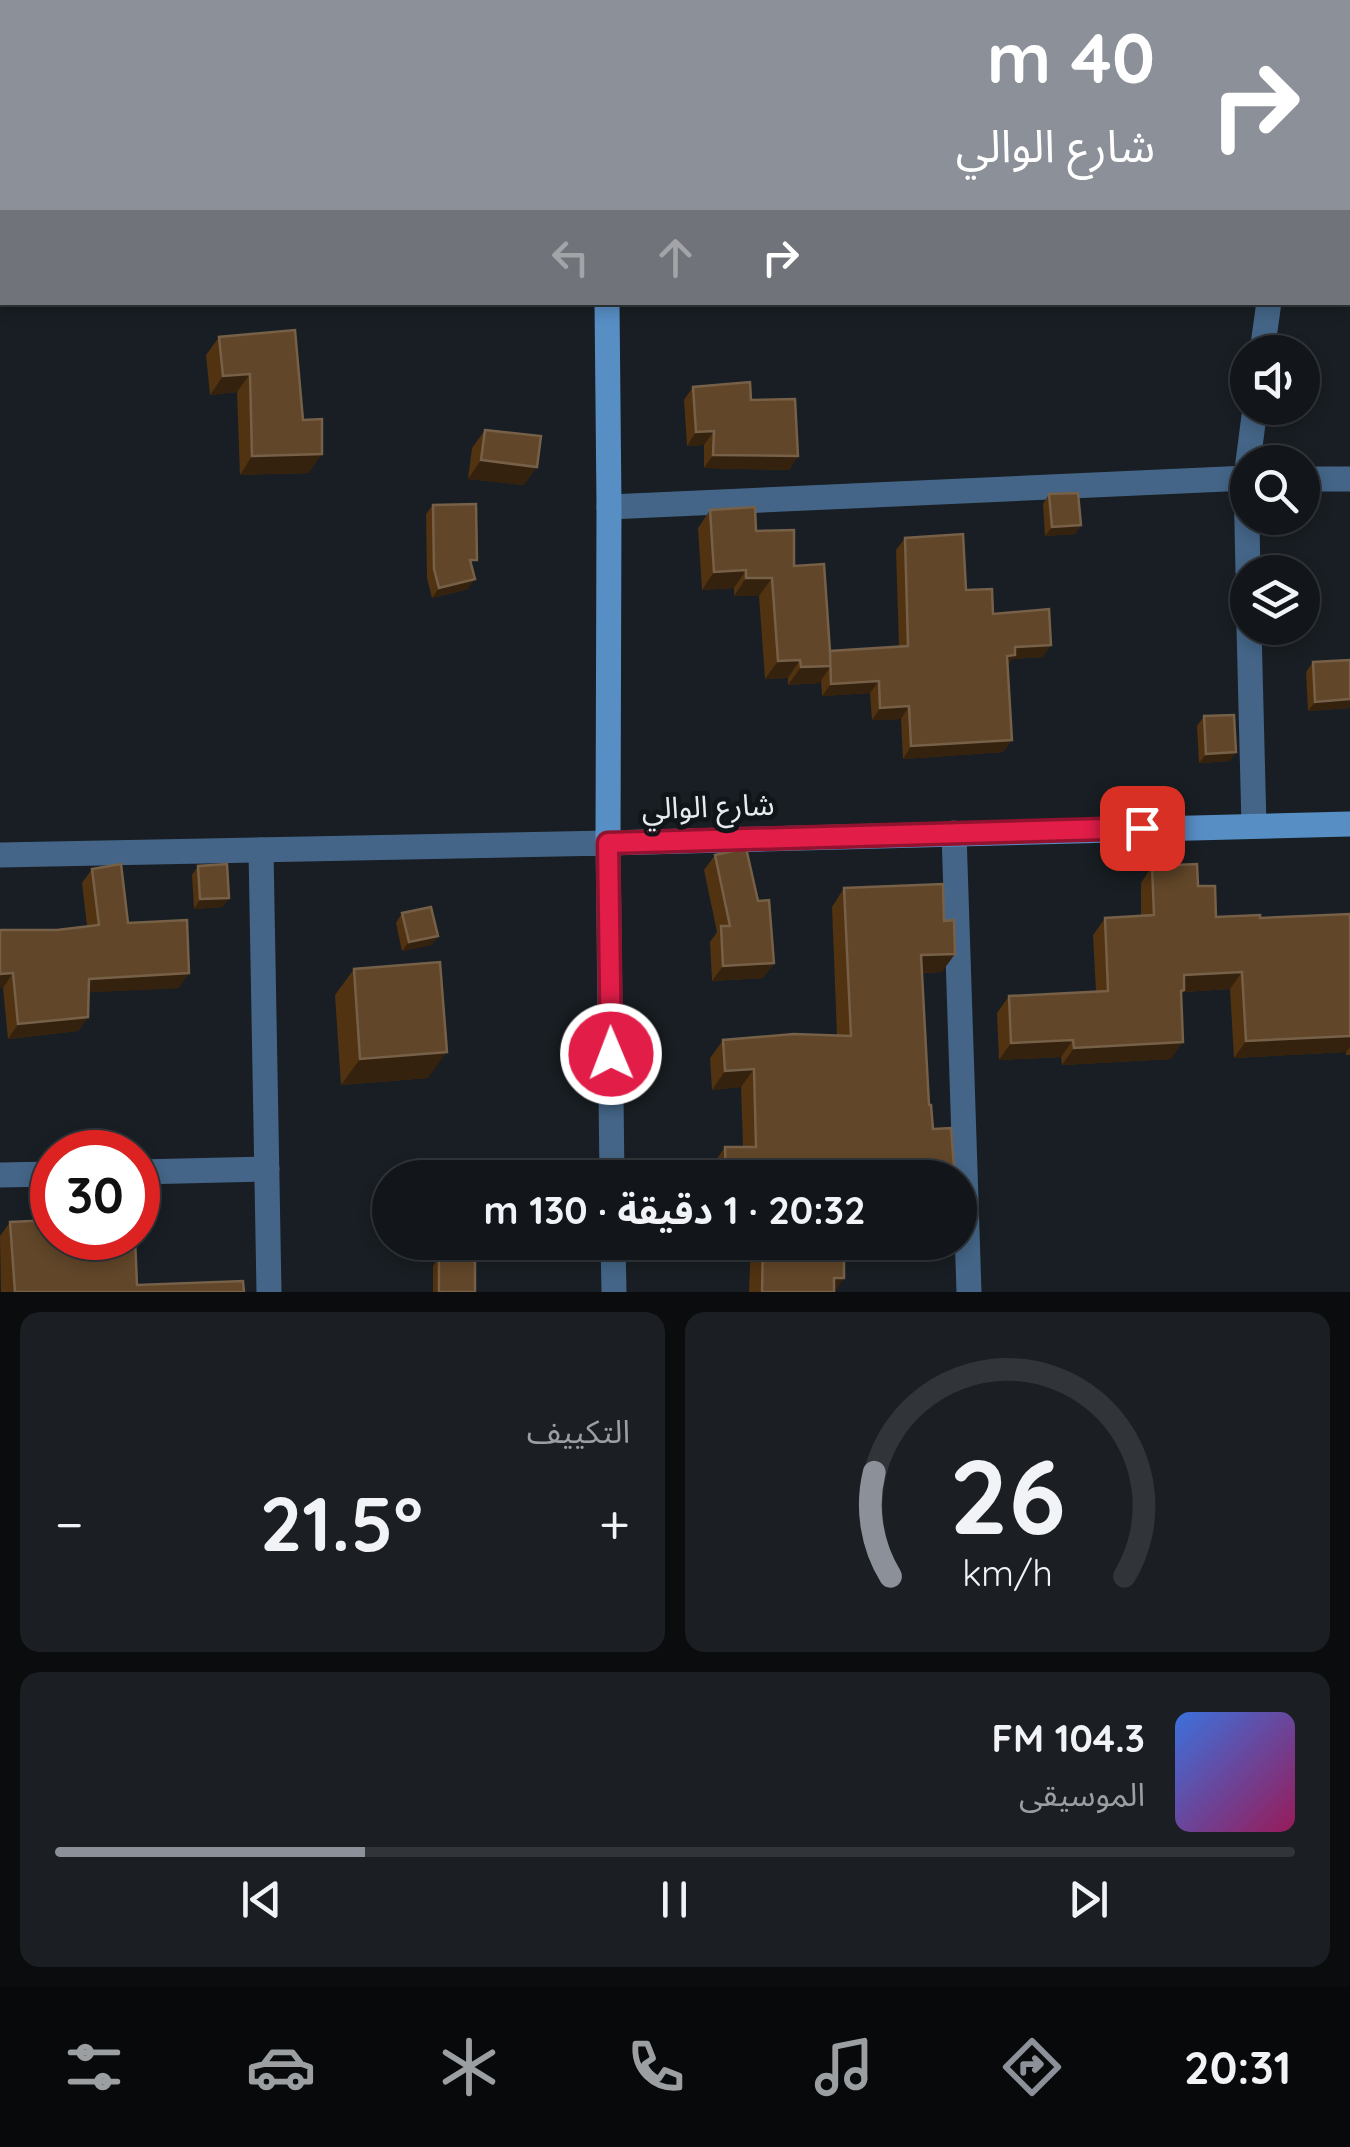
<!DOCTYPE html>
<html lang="ar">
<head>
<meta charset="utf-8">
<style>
  :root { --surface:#12161a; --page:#1b1f23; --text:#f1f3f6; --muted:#9c9fa2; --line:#313539; --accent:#8c9099 }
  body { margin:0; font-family:Quicksand,"Noto Sans Arabic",sans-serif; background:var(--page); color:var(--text); direction:rtl; height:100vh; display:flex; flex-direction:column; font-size:38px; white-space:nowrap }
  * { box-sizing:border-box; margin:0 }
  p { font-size:32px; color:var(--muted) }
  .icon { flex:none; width:55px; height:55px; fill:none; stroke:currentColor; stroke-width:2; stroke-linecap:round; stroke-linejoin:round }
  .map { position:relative; height:1292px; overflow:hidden; direction:ltr }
  .panel { display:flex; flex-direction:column; gap:20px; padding:20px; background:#0a0c0e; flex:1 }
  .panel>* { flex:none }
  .guide { position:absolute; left:0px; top:0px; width:1350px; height:305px; box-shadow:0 5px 15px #0003,0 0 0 2px var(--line); direction:rtl; background:#8c9099; color:#fff; overflow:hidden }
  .controls { position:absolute; left:1230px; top:335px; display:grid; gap:20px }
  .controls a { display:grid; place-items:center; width:90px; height:90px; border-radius:50%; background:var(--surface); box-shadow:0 5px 15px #0003,0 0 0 2px var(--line); font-size:50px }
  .speed { position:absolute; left:30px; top:1130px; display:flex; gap:20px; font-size:50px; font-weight:700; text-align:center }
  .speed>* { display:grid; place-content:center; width:130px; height:130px; border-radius:50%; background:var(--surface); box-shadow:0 5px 15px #0003,0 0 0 2px var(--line); line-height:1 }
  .speed .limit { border:15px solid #d22; background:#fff; color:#111 }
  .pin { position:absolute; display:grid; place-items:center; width:85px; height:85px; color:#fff; margin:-42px; border-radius:20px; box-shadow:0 5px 15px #0006 }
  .me { position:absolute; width:110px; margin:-55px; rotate:359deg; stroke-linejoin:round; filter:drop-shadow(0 0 8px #0008) }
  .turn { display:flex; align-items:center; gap:35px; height:210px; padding:0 30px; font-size:45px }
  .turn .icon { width:130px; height:130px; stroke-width:2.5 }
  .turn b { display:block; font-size:70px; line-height:85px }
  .lanes { display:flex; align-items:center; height:95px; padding:0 30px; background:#0003; justify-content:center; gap:50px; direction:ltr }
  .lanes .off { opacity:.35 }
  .big { font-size:75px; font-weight:700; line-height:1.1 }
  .panel .card { flex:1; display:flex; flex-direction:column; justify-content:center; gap:15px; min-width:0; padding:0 35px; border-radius:20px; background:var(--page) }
  .panel .dial { align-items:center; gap:0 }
  .dial svg { height:260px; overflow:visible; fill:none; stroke:var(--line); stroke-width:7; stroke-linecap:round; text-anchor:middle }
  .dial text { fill:var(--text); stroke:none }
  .song { display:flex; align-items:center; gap:30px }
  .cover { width:120px; height:120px; border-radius:15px; background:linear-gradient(135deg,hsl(220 70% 55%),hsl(330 70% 35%)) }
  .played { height:10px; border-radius:5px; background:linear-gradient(90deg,var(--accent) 25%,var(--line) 25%) }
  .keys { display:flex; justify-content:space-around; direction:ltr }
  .heat { display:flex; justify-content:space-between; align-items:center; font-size:55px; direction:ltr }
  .panel .tiles { flex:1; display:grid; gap:20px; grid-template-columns:1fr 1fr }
  .card:last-child { grid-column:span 2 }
  .trip { position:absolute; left:372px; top:1160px; width:605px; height:100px; border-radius:50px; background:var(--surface); box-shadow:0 5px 15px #0003,0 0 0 2px var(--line); font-weight:700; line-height:100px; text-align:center; direction:rtl }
  .tab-bar { display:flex; height:160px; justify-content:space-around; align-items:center; background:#07090a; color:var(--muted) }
  .tab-bar .icon { width:70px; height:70px }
  .tab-bar .active { color:var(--accent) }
  .tab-bar b { font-size:45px; color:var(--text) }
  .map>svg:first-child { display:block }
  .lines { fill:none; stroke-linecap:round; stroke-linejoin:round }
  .minor { stroke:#446587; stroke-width:25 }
  .secondary { stroke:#578ec4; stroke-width:25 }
  .wall { fill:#513211 }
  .shaded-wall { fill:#34220e }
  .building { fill:#614629; stroke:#766048; stroke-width:2.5 }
  .route-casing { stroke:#92132f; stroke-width:25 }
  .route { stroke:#e11d48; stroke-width:18 }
  .labels { text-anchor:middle; stroke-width:10; stroke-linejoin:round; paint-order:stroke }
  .street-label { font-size:30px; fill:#e7ebef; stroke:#10151a }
</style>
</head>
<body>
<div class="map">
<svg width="1350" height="1292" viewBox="0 0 1350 1292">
  <rect width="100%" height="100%" fill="#181e23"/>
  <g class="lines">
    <!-- minor -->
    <g class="minor">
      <path d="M1277,0V2"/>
      <path d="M1348,187H1350"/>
      <path d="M0,217H2"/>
      <path d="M1262,352L1269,302"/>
      <path d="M1248,462L1255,408"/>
      <path d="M1248,465L1246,478L1248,572"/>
      <path d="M1302,479H1350"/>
      <path d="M609,507L1248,478"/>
      <path d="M1249,628L1254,826"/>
      <path d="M954,833L969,1292"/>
      <path d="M261,850L269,1292"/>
      <path d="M0,855L608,843L612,1178"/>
      <path d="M138,1172L267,1169"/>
      <path d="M0,1175L52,1174"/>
      <path d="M613,1242L614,1292"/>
    </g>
    <!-- secondary -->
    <g class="secondary">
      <path d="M602,0L603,2"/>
      <path d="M607,302L609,507L608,843L1350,824"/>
    </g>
  </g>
  <!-- wall -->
  <g class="wall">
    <path d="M219,337L303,420L309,473L240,475L237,392L210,395L206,355Z"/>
    <path d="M693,387L751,400L798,456L789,470L704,468V445L687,446L684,400Z"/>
    <path d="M485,430L524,485L468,479L472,448Z"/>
    <path d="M1049,494L1081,525L1075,534L1045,536L1043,504Z"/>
    <path d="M433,505L468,589L432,598L427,578L426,514Z"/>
    <path d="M710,510L756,531L794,566L830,651L899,647L896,550L905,538L1043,657L1012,659L1007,666L1012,740L1003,752L903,759L901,719L872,720L870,693L822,696L821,680L819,683L788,685V678L765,679L759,596H734V588L702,590L698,528Z"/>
    <path d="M1350,660V708L1308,711L1306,672L1313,662Z"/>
    <path d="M1204,716L1230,761L1199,763L1197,726Z"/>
    <path d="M715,855L774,963L763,978L712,981L710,942L717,932L704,870Z"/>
    <path d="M198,866L229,898L222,907L194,909L192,875Z"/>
    <path d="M1152,866L1198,886L1216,917L1260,918L1350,914V1055H1346V1052L1234,1058L1230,989L1184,992L1181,995L1171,1059L1062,1065L1061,1057L999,1060L997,1013L1009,996L1096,992L1093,935L1105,918L1141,916V883Z"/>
    <path d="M92,869L128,923L179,988L89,992L88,1017L78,1031L8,1039L3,988H0V930H57L87,926L82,883Z"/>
    <path d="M844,888L942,972L922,973L929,1105L933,1129L954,1167L946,1178H712V1166L725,1147H743L741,1087L712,1090L710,1058L723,1040L837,1035L832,907Z"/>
    <path d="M402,913L438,936L431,945L402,951L396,923Z"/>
    <path d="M354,969L428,1078L341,1085L335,995Z"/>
    <path d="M10,1222L137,1285L244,1292H1L0,1236Z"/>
    <path d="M751,1242H844L835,1292H749Z"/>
    <path d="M439,1256L475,1292H433V1266Z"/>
  </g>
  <!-- shaded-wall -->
  <g class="shaded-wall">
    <path d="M250,374L237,392L210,395L223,376Z"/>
    <path d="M714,431L704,445L687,446L696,432Z"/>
    <path d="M322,454L309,473L240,475L252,456Z"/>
    <path d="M713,455L798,456L789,470L704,468Z"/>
    <path d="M481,460L537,467L524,485L468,479Z"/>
    <path d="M1081,525L1075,534L1045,536L1052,527Z"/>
    <path d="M746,570L734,588L702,590L714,572Z"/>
    <path d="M746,578H772L759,596H734Z"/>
    <path d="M475,579L468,589L432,598L439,588Z"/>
    <path d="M1051,645L1043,657L1012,659L1007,667L998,668L1015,647Z"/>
    <path d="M800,660L788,678L765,679L778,661Z"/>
    <path d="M831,666L819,683L788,685L801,667Z"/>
    <path d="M879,681L870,693L822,696L831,684Z"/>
    <path d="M1350,699V708L1308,711L1315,702Z"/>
    <path d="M909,706L901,719L872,720L880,708Z"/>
    <path d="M1012,740L1003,752L903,759L911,746Z"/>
    <path d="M1236,752L1230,761L1199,763L1206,754Z"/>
    <path d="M229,898L222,907L194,909L200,899Z"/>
    <path d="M438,936L431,945L402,951L409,942Z"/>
    <path d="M955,954L942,972L908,973L921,955Z"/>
    <path d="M774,963L763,978L712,981L723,966Z"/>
    <path d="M1242,972L1230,989L1184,992L1172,1007L1184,975Z"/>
    <path d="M13,973L3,988H0V974Z"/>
    <path d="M189,973L179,988L79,993L89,979Z"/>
    <path d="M88,1017L78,1031L8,1039L18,1024Z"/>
    <path d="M1350,1036V1047L1346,1052L1234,1058L1246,1041Z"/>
    <path d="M1073,1040L1061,1057L999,1060L1011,1043Z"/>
    <path d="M1183,1042L1171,1059L1062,1065L1074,1048Z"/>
    <path d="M447,1052L428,1078L341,1085L360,1059Z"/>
    <path d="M754,1069L741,1087L712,1090L725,1071Z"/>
    <path d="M954,1167L946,1178H843L845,1175Z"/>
    <path d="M834,1278H844L835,1292H824Z"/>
  </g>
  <!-- building -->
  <g class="building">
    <path d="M295,330L303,420L322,419V454L252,456L250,374L223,376L219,337Z"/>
    <path d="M750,382L751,400L795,399L798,456L713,455L714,431L696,432L693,387Z"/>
    <path d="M485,430L541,436L537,467L481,460Z"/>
    <path d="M1078,493L1081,525L1052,527L1049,494Z"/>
    <path d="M476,504L477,560H470L475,579L439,588L434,569L433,505Z"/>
    <path d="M755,507L756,531L794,530V566L824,564L831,666L801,667L800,660L778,661L772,578H746V570L714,572L710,510Z"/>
    <path d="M963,534L966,590L992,589L993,614L1049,609L1051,645L1015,647V655L1007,656L1012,740L911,746L909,706L880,708L879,681L831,684L830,651L908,646L905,538Z"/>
    <path d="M1350,660V699L1315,702L1313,662Z"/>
    <path d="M1234,715L1236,752L1206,754L1204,716Z"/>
    <path d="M746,848L758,901L769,900L774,963L723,966L721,926H730L715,855Z"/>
    <path d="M121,864L128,923L187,920L189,973L89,979L88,1017L18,1024L13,973L0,974V930H57L99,925L92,869Z"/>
    <path d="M227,864L229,898L200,899L198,866Z"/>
    <path d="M1197,864L1198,886H1215L1216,917L1260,915V918L1350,914V1036L1246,1041L1242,972L1184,975V990L1181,991L1183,1042L1074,1048L1073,1040L1011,1043L1009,996L1108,991L1105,918L1154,915L1152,866Z"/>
    <path d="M943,884L944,921L954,920L955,954L921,955L929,1105H931L933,1129L951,1128L954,1167L845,1175V1178H726L725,1147H756L754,1069L725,1071L723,1040L794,1034L851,1036L844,888Z"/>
    <path d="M431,907L438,936L409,942L402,913Z"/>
    <path d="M440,962L447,1052L360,1059L354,969Z"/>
    <path d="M52,1220V1238H135L137,1285L243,1281L244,1292H15L10,1222Z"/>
    <path d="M763,1242H844V1278H834V1292H762Z"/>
    <rect x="439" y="1256" width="36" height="36"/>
  </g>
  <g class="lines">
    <!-- route casing -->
    <g class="route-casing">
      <path id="route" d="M611,1054L608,843L1142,828"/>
    </g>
    <!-- route -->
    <use href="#route" class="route"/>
  </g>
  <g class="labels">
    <!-- street labels -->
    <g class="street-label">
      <text transform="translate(708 807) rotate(-2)" y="10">شارع الوالي</text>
    </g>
  </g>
</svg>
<div class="controls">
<a><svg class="icon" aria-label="sound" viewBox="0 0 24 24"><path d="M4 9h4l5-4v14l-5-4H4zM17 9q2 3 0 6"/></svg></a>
<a><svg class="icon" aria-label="search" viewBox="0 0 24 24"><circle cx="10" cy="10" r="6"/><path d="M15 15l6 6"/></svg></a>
<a><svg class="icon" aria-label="layers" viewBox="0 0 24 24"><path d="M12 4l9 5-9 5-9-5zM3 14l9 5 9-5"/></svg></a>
</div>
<div class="speed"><div class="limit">30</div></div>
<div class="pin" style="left:1142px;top:828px;background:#d93025"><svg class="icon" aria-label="arrive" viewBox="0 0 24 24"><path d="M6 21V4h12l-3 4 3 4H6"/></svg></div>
<svg class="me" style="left:611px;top:1054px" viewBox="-20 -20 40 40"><circle r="17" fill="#e11d48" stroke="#fff" stroke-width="3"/><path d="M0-11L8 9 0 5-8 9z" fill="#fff"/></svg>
<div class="trip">20:32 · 1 دقيقة · 130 m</div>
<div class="guide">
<div class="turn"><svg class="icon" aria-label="right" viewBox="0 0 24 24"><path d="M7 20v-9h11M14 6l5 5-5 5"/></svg><div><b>40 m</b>شارع الوالي</div></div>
<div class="lanes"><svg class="icon off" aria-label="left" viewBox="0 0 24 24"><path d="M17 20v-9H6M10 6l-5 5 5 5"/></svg><svg class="icon off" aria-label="ahead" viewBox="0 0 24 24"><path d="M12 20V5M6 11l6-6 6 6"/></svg><svg class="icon" aria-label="right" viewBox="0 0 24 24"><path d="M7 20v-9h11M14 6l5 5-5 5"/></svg></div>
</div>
</div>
<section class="panel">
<div class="tiles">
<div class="card dial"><svg viewBox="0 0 100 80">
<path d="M14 69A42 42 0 1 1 86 69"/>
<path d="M14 69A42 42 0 0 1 9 37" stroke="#8c9099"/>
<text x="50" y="56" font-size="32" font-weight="700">26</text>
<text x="50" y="72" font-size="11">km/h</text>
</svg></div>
<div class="card"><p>التكييف</p>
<div class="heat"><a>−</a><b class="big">21.5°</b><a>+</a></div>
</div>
<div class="card">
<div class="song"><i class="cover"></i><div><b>104.3 FM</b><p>الموسيقى</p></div></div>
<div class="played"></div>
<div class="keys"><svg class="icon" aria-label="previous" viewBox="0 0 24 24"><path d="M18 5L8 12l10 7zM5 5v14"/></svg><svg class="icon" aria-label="pause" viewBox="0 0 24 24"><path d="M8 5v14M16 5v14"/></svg><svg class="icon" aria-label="next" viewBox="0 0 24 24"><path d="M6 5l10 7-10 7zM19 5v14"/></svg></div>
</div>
</div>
</section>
<nav class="tab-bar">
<b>20:31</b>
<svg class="icon active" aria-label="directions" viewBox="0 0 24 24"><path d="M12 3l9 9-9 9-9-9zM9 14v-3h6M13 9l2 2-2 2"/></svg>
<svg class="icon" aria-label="music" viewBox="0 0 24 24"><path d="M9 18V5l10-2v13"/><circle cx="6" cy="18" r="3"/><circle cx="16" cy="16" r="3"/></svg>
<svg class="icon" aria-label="phone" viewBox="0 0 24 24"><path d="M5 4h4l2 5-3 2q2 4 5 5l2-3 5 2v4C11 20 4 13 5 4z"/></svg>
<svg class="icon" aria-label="climate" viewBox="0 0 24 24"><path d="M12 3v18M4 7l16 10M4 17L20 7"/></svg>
<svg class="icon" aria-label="car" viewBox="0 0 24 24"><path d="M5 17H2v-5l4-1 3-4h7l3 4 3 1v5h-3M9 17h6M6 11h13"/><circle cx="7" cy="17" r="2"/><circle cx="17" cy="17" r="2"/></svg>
<svg class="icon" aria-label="filters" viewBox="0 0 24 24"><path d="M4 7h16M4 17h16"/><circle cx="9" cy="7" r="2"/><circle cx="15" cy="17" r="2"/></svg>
</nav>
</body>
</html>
